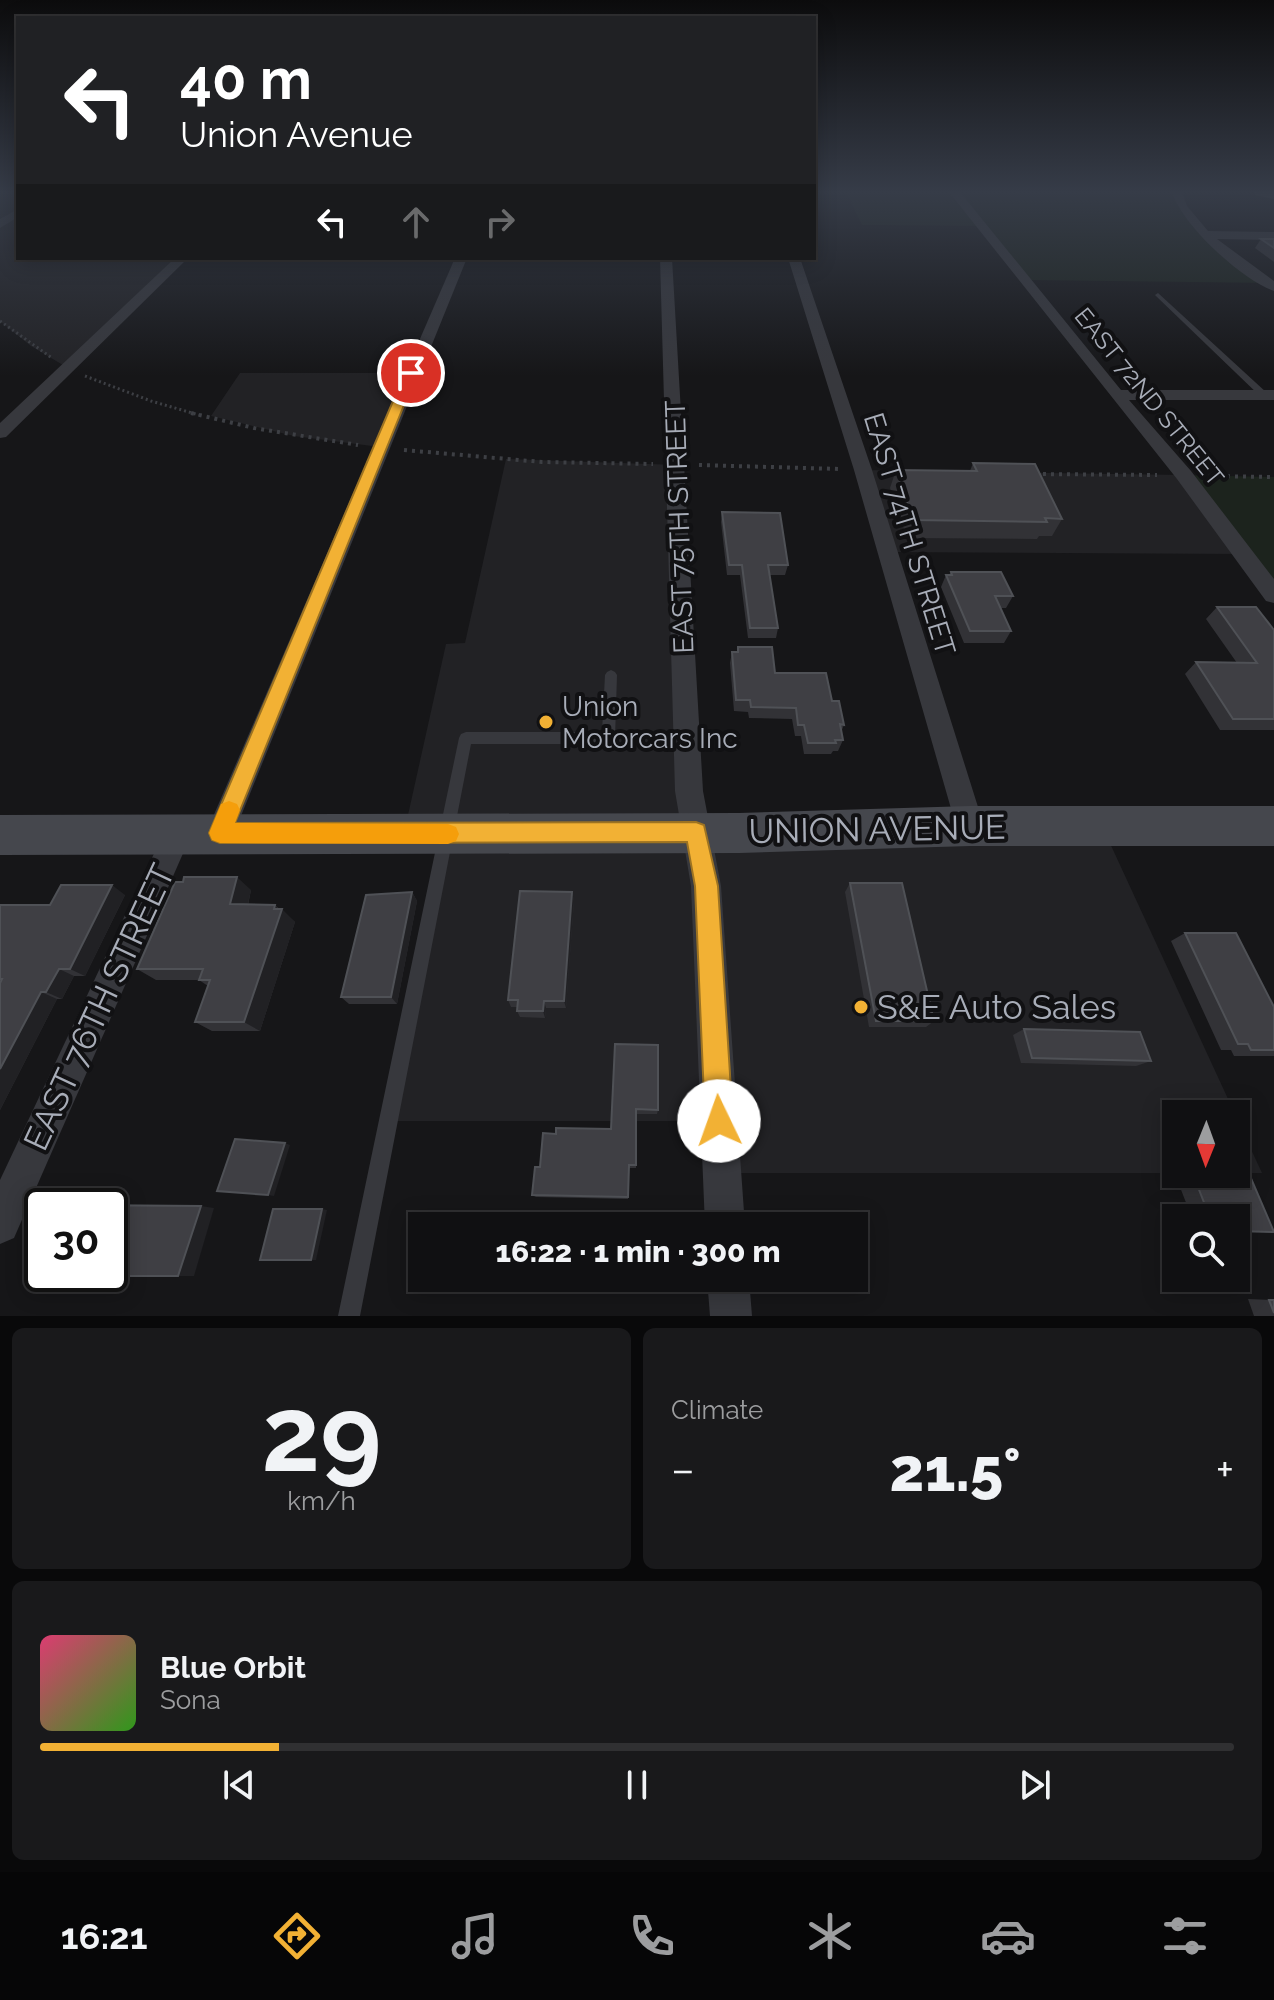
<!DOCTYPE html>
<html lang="en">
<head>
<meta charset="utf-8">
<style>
  :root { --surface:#101012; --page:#19191b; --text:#f1f3f6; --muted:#9c9d9f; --line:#303032; --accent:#f2b134 }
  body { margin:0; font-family:Raleway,sans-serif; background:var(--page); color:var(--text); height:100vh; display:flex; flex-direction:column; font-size:30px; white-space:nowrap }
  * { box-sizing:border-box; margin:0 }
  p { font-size:26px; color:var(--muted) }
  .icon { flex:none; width:44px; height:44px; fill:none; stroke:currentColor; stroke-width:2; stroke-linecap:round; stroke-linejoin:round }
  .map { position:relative; height:1316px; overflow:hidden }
  .sheet { display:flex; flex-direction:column; gap:12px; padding:12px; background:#09090a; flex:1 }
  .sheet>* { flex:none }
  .banner { position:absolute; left:16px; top:16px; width:800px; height:244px; border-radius:0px; box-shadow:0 4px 20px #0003,0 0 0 2px var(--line); background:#202124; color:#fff; overflow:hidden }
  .needle { width:52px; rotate:181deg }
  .fabs { position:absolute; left:1162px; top:1100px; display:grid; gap:16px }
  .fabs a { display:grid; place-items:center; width:88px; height:88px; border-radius:0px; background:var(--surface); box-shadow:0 4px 20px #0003,0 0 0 2px var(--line); font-size:40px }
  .speed { position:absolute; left:24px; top:1188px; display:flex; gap:16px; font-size:40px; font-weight:700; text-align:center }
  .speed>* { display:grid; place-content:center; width:104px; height:104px; border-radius:50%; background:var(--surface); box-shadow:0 4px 20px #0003,0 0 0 2px var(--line); line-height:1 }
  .speed .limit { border:4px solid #111; border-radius:12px; background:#fff; color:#111 }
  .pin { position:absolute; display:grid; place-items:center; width:68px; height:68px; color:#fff; margin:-34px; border:4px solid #fff; border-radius:50%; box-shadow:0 2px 8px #0007 }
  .me { position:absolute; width:88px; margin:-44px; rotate:357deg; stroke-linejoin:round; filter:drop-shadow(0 0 6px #0008) }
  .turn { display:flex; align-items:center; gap:28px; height:168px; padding:0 32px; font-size:36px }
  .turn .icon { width:104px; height:104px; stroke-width:2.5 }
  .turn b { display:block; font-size:56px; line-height:68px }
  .lanes { display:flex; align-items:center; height:76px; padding:0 32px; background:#0003; justify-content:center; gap:40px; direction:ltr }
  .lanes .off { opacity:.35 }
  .big { font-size:60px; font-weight:800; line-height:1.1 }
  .sheet .widget { flex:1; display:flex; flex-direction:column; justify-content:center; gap:12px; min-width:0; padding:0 28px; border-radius:12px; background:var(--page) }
  .sheet .dial { align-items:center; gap:0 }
  .dial b { font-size:104px; line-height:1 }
  .song { display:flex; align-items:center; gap:24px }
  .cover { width:96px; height:96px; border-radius:12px; background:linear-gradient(135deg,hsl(340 70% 55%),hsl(110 70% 35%)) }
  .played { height:8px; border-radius:4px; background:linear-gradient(90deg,var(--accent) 20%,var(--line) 20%) }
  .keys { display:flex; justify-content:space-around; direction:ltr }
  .heat { display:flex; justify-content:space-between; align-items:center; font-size:44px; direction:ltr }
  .sheet .tiles { flex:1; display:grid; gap:12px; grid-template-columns:1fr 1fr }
  .widget:last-child { grid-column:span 2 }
  .trip { position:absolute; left:408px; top:1212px; width:460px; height:80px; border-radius:0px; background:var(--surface); box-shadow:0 4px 20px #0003,0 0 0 2px var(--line); font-weight:800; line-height:80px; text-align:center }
  .tabs { display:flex; height:128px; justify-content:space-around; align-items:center; background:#060607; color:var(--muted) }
  .tabs .icon { width:56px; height:56px }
  .tabs .selected { color:var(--accent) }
  .tabs b { font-size:36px; color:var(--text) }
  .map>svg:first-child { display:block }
  .built { fill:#222225 }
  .green { fill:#1c231d }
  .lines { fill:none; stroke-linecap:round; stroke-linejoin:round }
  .path-far1 { stroke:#3d3f44; stroke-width:3; stroke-dasharray:2 3; stroke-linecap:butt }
  .path { stroke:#3d3f44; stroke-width:4; stroke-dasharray:3 5; stroke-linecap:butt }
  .lane { fill:#37383d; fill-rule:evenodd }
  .street { fill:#37383d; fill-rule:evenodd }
  .secondary { fill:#45474d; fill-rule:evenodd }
  .wall { fill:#323236 }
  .shaded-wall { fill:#212124 }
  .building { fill:#3f3f44; stroke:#4f5156; stroke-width:2 }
  .route { fill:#f2b134; stroke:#9d7322; stroke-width:2 }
  .slow { fill:#f59e0b }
  .poi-dot { fill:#f2b134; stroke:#111113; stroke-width:3 }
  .labels { text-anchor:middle; stroke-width:8; stroke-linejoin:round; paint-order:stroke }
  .far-street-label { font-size:24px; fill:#a8adb8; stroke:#111113 }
  .street-label { font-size:28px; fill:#a8adb8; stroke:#111113 }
  .poi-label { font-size:28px; fill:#a8adb8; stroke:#111113; text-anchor:start }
  .near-street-label { font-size:34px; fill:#a8adb8; stroke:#111113 }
  .near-poi-label { font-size:34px; fill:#a8adb8; stroke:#111113; text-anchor:start }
</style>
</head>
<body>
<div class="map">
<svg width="1274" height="1316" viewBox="0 0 1274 1316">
  <rect width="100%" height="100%" fill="#161618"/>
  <!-- built -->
  <g class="built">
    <path d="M0,192H18V258H182L68,368L31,346L0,321Z"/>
    <path d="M240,373H411L380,447L294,436L211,416Z"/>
    <path d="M506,459L677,465L696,832L1102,826L1235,1114H1176V1173H722L719,1121H388L448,835L404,833L446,644L465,643Z"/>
    <path d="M863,470L1184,475L1242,554L886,552Z"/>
    <path d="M1236,1117L1262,1173H1236Z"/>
  </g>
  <!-- green -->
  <g class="green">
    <path d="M846,192H1177L1206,235L1268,283L1024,280L981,226L862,225Z"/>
    <path d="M1184,475L1274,477V595Z"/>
  </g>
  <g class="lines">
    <!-- path-far1 -->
    <g class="path-far1">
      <path d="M0,321L52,358"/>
      <path d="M85,376L151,401L199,415"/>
    </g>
    <!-- path -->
    <g class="path">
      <path d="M191,413L254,428L358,445"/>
      <path d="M404,450L542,462L653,464"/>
      <path d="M699,465L841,469"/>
      <path d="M1035,474L1157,475"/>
      <path d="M1211,476L1274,477"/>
    </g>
    <!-- lane -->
    <g class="lane">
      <path d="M1158,293L1267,393V397H1261L1156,296L1155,295Z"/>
      <path d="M611,670L615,672L617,675L615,738L613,742L608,744H471L360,1316H338L459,738L461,734L466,732H602L605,675L607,672Z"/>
    </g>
    <!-- street -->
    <g class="street">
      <path d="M949,192H960L1121,390H1274V400H1129L1191,471L1274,579V603L1266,601L1177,479Z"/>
      <path d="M1172,192H1182L1187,206L1208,231L1274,232V240L1217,239L1274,281V291C1242,280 1182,225 1172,192Z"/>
      <path d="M18,209V217L0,228V219Z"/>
      <path d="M175,258H188L6,437L0,438V423Z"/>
      <path d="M455,258H467L234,833L230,842L220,846L210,842L206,833Z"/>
      <path d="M660,258H672L703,791L721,886L745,1226H705L691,886L675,791Z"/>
      <path d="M788,258H800L872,470L984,826L980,835L970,839L960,835L956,826L854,470Z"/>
      <path d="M178,820L188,824L192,833L14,1238L0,1244V1180L168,824Z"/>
      <path d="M707,1278H749L752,1316H710Z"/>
    </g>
    <!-- secondary -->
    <g class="secondary">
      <path d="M1253,192H1274V199L1255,195Z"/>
      <path d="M970,806H1274V846H970L739,853L0,855V815L739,813Z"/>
    </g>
  </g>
  <!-- wall -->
  <g class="wall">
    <path d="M1261,239H1274V262L1255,248Z"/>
    <path d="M973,463L1062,519L1052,536H1039L1037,539L907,538L890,488L896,470L970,471Z"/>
    <path d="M722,512L788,565L785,575H770L778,628L776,638H748L740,575H727L721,522Z"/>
    <path d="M951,572L1013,596L1006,608H1000L1011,631L1004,643H964L941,587L946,575H949Z"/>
    <path d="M1217,607L1274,630V730H1220L1185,674L1196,662L1237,663L1206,619Z"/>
    <path d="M738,647L775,673L832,701L844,725L841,732L843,740L838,751H833L831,754H804L801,736H795L792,719L749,718L748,712L734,711L730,663L732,652H737Z"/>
    <path d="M850,883L934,1021L926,1027H869L845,892Z"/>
    <path d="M251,890L248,905H275L295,922L260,1031H212L195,1022L208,986L199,980H156L137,969Z"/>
    <path d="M412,892L417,901L397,1004H349L341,997Z"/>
    <path d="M572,892L574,901L566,1008H546L545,1018L520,1017L517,1011V1007H511L508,1000Z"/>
    <path d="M125,895L85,976H74L62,999H57L0,1110V905H50Z"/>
    <path d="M1185,933L1274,1007V1056H1234L1231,1050H1221L1171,941Z"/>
    <path d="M1024,1029L1151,1061L1136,1066L1021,1063L1013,1035Z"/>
    <path d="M615,1044L658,1110L657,1114H636V1168H629L628,1199L536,1197L532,1195L540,1167L556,1134L611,1129Z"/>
    <path d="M1176,1163V1174H1236L1274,1232H1236V1218H1192L1171,1164Z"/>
    <path d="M1248,1299L1274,1300V1316H1254Z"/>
  </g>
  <!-- shaded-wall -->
  <g class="shaded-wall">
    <path d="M237,877L251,890L245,917L230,904Z"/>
    <path d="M112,885L125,895L85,976L70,969Z"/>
    <path d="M412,892L417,901L397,1004L391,997Z"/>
    <path d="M572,892L574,901L566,1008L564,1001Z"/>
    <path d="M275,905L281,911L282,909L295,922L260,1031L244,1022Z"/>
    <path d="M59,969L74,976L62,999L46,992Z"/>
    <path d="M41,992L57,999L0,1110V1069Z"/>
    <path d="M544,1001L546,1008L545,1018L543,1011Z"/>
    <path d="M285,1143L290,1145L274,1196L268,1195Z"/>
    <path d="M201,1206L214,1208L194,1276H178Z"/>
    <path d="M322,1209L327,1210L316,1260H311Z"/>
  </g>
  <!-- building -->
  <g class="building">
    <path d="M1261,239H1274V248Z"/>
    <path d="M973,463L1035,464L1062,519L1045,518L1047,522L913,520L896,470L977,471Z"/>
    <path d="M722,512L780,513L788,565H768L778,628H750L742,565H729Z"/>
    <path d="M951,572H1001L1013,596H995L1011,631H970L946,575H952Z"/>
    <path d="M1217,607H1256L1274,630V719H1233L1196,662L1257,663Z"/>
    <path d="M738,647H772L775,673H826L832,701H839L844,725L840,724L843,740H835L836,743H808L804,725H798L796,708L751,707L750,700H736L732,652H738Z"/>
    <path d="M184,877H237L230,904L275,905L274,909H282L244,1022H195L210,980H199L203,969H137L175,882H183Z"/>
    <path d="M850,883H902L934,1021H876Z"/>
    <path d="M61,885H112L70,969H59L46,992H41L0,1069V983L2,979H0V905H50Z"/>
    <path d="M520,891L572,892L564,1001H544L543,1011H517L518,1000H508Z"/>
    <path d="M412,892L391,997H341L366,895Z"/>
    <path d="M1185,933H1236L1274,1007V1050H1251L1248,1044H1238Z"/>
    <path d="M1024,1029L1140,1032L1151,1061L1032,1058Z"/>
    <path d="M615,1044L658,1045V1110L636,1109V1165H629L628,1197L532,1195L535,1167H540L543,1133L556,1134V1128L611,1129Z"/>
    <path d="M235,1139L285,1143L268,1195L217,1191Z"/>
    <path d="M1236,1162H1244L1274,1232L1236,1231V1218H1210L1193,1174H1236Z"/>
    <path d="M78,1205L201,1206L178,1276H50V1274H110V1206Z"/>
    <path d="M273,1209H322L311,1260H260Z"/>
    <path d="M1269,1300H1274V1313Z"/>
  </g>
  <!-- sky -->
  <linearGradient id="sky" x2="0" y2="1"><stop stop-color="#0c0c0d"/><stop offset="0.51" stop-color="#363c48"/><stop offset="1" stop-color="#363c48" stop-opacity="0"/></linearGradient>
  <rect width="1274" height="376" fill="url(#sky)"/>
  <!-- route -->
  <path class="route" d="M411,369L417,373L235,823L696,822L704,825L718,886L733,1121L729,1131L719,1135L709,1131L705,1121L695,886L687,842L220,843L212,840L209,833L405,373Z"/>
  <!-- slow -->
  <path class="slow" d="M229,801L237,804L240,810L235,823L448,824L456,827L459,834L456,841L448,844L220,843L212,840L209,833L221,804Z"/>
  <!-- markers -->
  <g class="poi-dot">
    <circle cx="546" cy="722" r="8"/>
    <circle cx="861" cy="1007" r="8"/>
  </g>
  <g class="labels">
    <!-- far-street labels -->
    <g class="far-street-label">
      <text transform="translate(1149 397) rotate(51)" y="8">EAST 72ND STREET</text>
    </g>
    <!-- street labels -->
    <g class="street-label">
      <text transform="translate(679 527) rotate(-92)" y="10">EAST 75TH STREET</text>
      <text transform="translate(910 534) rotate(73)" y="10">EAST 74TH STREET</text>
    </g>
    <!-- poi labels -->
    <g class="poi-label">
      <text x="562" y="716">Union<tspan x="562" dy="32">Motorcars Inc</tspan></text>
    </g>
    <!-- near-street labels -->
    <g class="near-street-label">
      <text transform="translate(877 829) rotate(-1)" y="12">UNION AVENUE</text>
      <text transform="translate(99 1007) rotate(-65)" y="12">EAST 76TH STREET</text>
    </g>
    <!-- near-poi labels -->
    <g class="near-poi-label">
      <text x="877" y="1019">S&amp;E Auto Sales</text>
    </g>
  </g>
</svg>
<div class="fabs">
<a><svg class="needle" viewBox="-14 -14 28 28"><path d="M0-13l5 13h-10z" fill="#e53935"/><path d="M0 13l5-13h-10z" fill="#9c9d9f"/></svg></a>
<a><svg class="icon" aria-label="search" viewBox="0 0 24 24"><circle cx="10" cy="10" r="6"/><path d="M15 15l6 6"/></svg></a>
</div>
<div class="speed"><div class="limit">30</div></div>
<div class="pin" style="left:411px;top:373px;background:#d93025"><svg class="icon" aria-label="arrive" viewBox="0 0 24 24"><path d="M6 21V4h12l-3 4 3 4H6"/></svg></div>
<svg class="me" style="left:719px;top:1121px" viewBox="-20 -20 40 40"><circle r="19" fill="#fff"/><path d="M0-13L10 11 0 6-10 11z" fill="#f2b134"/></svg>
<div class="trip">16:22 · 1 min · 300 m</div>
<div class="banner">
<div class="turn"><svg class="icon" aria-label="left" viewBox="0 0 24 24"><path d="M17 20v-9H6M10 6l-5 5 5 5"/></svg><div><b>40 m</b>Union Avenue</div></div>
<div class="lanes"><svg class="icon" aria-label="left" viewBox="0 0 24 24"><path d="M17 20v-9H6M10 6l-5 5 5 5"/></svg><svg class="icon off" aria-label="ahead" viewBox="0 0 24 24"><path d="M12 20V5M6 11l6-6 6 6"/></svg><svg class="icon off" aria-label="right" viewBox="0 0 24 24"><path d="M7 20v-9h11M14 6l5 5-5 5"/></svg></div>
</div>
</div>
<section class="sheet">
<div class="tiles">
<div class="widget dial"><b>29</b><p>km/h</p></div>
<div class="widget"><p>Climate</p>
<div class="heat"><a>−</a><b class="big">21.5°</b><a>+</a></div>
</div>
<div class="widget">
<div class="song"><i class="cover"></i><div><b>Blue Orbit</b><p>Sona</p></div></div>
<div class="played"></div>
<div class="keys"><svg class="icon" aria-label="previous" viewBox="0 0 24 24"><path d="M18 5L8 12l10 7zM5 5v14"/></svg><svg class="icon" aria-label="pause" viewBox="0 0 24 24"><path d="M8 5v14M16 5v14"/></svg><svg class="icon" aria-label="next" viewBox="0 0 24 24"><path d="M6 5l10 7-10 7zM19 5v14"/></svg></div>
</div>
</div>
</section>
<nav class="tabs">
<b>16:21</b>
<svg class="icon selected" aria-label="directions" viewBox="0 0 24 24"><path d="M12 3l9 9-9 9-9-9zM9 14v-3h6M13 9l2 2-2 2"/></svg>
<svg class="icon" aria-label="music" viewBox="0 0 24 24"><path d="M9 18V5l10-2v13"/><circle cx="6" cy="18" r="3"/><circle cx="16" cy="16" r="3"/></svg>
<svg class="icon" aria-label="phone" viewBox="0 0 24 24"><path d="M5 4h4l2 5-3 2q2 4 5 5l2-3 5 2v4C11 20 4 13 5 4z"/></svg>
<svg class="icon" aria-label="climate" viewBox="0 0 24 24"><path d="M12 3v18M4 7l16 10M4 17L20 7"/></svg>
<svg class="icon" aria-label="car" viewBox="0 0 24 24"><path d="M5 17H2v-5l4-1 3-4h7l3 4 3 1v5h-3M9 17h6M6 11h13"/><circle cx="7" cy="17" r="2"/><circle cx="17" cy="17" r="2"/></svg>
<svg class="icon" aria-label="filters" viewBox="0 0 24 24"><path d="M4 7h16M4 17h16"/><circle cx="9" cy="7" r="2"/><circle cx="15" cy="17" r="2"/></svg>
</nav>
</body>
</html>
